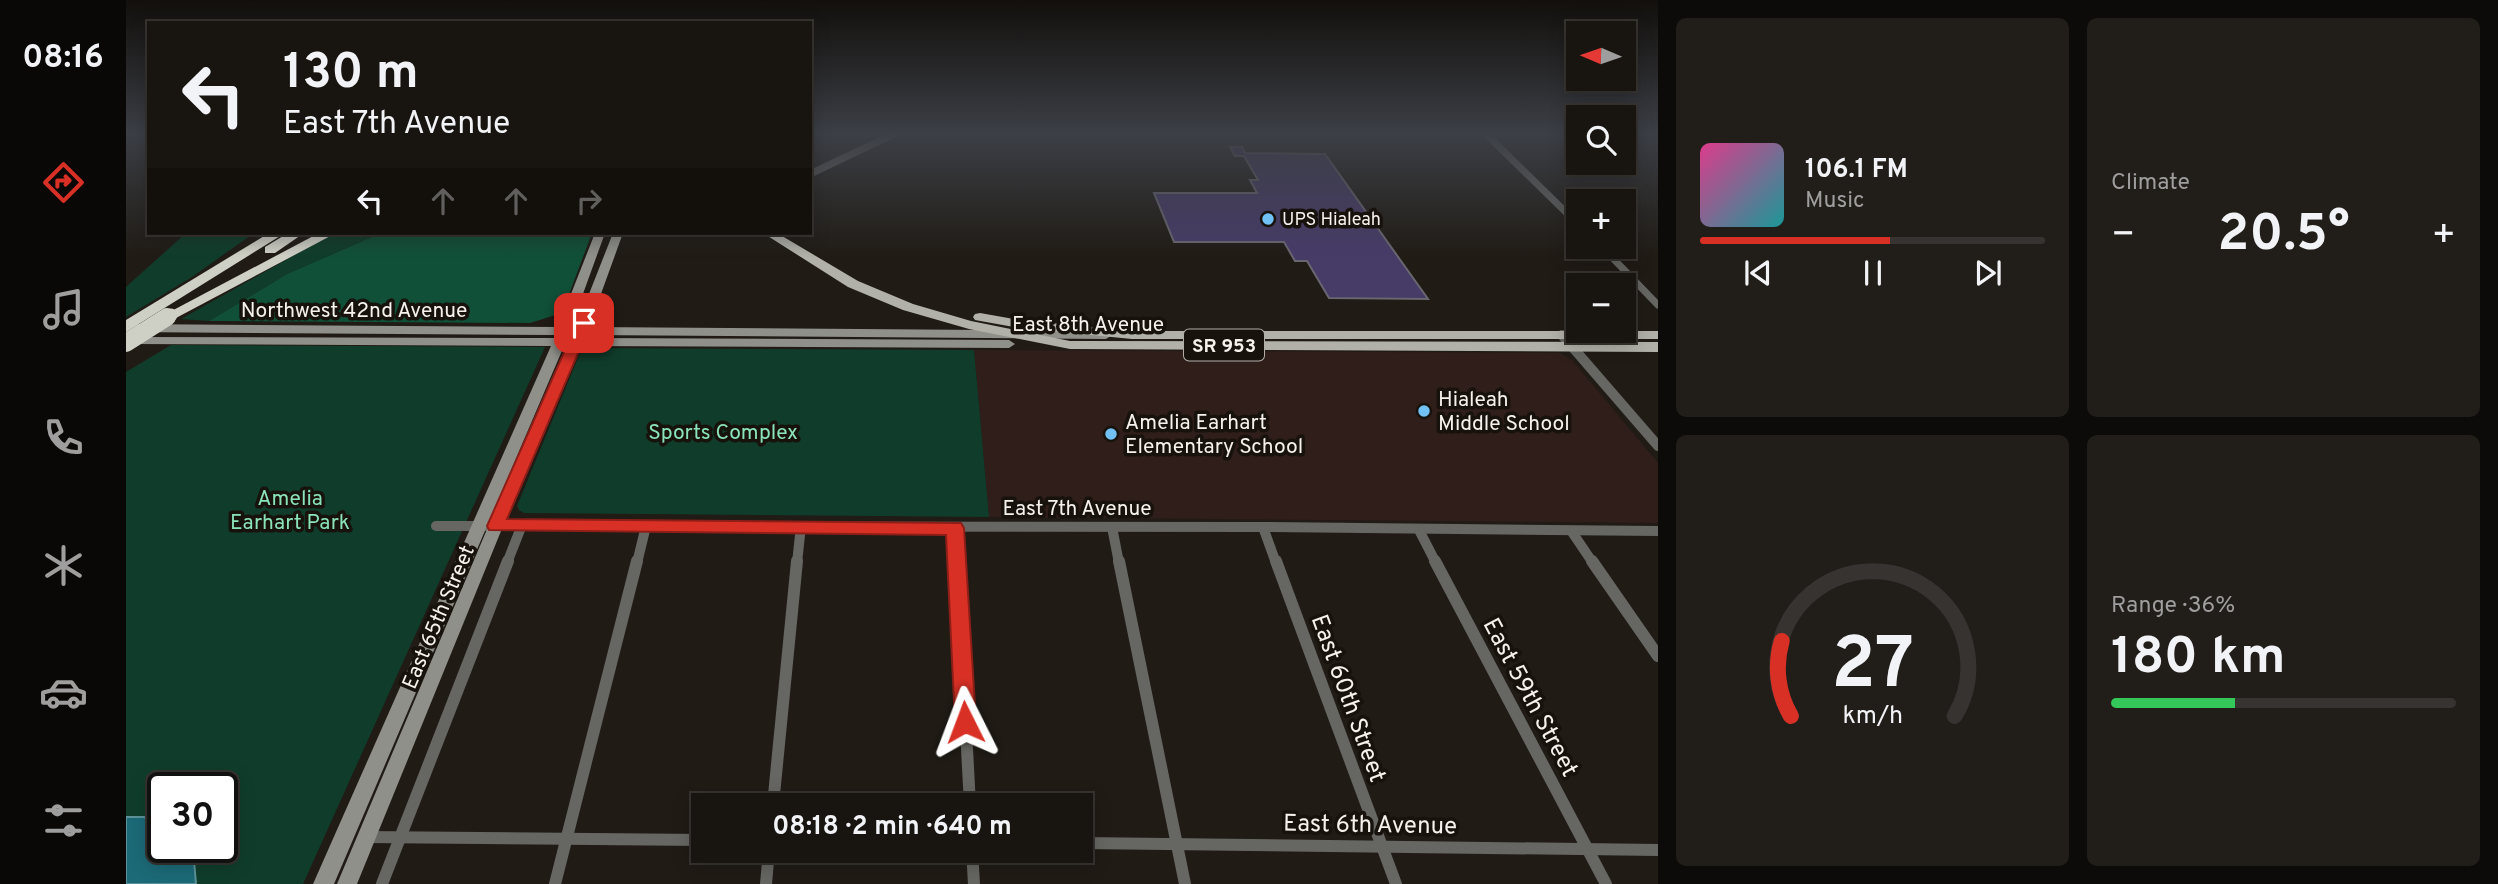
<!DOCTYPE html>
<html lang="en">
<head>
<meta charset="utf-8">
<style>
  :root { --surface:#181410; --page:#211d19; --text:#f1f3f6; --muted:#9f9e9f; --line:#363330; --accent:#d93025 }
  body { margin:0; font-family:Overpass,sans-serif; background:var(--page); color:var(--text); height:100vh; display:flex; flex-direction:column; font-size:26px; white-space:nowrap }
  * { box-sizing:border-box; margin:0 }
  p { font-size:23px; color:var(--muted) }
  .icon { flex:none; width:38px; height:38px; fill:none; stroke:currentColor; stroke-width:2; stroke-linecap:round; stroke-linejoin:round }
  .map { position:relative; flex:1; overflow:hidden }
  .sheet { display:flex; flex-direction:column; gap:18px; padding:18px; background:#0d0b09; width:840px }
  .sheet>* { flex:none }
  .hud { position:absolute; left:21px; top:21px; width:665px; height:214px; border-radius:0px; box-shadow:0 4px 18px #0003,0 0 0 2px var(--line); background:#181410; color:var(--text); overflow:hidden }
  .needle { width:46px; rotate:272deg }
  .buttons { position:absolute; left:1440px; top:21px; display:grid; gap:14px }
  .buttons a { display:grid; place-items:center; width:70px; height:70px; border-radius:0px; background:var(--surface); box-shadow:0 4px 18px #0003,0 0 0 2px var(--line); font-size:35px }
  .speed { position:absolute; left:21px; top:772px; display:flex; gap:14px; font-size:35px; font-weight:700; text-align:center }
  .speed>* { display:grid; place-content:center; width:91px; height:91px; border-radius:50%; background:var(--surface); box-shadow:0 4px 18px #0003,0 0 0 2px var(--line); line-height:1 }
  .speed .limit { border:4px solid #111; border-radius:10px; background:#fff; color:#111 }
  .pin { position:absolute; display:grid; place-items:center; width:60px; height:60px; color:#fff; margin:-30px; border-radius:14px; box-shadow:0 4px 10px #0006 }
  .me { position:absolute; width:77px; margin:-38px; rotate:357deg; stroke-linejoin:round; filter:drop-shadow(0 0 5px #0008) }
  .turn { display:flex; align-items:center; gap:24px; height:147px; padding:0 21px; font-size:32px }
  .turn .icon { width:91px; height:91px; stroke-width:2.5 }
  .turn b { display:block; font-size:49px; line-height:60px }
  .lanes { display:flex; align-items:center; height:66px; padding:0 21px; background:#0003; justify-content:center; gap:35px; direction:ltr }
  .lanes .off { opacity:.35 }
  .big { font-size:52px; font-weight:700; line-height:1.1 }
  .sheet .widget { flex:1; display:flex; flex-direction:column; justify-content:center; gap:10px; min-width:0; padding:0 24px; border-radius:10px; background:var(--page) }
  .sheet .dial { align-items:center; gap:0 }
  .dial svg { height:182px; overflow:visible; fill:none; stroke:var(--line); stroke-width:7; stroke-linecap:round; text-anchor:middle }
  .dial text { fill:var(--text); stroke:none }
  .song { display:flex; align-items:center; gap:21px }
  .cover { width:84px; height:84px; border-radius:10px; background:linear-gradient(135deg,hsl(330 70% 55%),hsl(180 70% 35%)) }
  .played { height:7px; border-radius:4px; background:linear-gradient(90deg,var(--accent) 55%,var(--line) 55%) }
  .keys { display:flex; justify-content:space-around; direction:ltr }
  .heat { display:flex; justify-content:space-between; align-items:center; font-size:38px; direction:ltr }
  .charge { height:10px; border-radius:5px; background:linear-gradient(90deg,#34c759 36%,var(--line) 0) }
  .sheet .tiles { flex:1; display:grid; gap:18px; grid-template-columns:repeat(2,1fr) }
  .trip { position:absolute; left:565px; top:793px; width:402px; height:70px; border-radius:0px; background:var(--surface); box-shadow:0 4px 18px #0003,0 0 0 2px var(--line); font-weight:700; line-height:70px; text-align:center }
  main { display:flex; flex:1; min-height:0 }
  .dock { display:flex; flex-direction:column; width:126px; justify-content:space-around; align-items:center; background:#0a0806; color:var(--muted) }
  .dock .icon { width:49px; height:49px }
  .dock .selected { color:var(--accent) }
  .dock b { font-size:32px; color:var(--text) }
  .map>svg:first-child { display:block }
  .education { fill:#301e1b }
  .green { fill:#103d2b; fill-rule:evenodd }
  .forest { fill:#115038 }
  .water { fill:#1c6a77; stroke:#5d929a; stroke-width:2 }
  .building { fill:#473b68; stroke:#68666f; stroke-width:2 }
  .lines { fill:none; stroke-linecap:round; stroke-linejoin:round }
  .street-far2 { stroke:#666662; stroke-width:7 }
  .street-far1 { stroke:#666662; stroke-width:10 }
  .street { stroke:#666662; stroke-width:12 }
  .secondary { fill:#90908a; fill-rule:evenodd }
  .primary { fill:#b1b1a9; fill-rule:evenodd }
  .highway { fill:#cfd0c5; fill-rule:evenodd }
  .highway-bridge-far1 { stroke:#cfd0c5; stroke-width:13 }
  .highway-bridge { stroke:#cfd0c5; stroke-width:18 }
  .route { fill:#d93025; stroke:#8d1f18; stroke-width:2 }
  .poi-dot { fill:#72c1f5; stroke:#17120c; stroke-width:2.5 }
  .labels { text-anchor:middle; stroke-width:7; stroke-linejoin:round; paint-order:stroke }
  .far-poi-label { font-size:18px; fill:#f5f1ed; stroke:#17120c; text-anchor:start }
  .shield { fill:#17120c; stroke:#b2aeaa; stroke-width:2 }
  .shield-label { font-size:19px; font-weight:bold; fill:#f5f1ed }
  .street-label { font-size:21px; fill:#f5f1ed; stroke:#17120c }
  .poi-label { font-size:21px; fill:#f5f1ed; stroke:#17120c; text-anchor:start }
  .park-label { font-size:21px; fill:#8ae3b9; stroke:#17120c }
  .near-street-label { font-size:24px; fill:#f5f1ed; stroke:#17120c }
</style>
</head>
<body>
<main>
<nav class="dock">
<b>08:16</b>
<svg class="icon selected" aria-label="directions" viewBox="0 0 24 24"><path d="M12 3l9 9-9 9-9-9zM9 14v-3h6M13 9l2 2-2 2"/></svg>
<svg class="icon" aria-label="music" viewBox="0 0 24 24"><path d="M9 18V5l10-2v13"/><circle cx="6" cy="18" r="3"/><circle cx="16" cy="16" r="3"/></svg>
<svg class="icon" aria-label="phone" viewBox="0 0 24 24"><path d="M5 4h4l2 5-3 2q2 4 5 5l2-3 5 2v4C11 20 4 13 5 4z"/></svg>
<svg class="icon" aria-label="climate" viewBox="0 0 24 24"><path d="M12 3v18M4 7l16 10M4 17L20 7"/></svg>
<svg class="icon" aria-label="car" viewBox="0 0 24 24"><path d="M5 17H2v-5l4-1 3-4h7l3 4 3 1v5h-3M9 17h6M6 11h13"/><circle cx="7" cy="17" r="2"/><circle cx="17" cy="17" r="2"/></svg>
<svg class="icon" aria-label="filters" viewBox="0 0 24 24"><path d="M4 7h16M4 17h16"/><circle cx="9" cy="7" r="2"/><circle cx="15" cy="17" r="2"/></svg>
</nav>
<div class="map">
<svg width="1532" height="884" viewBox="0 0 1532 884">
  <rect width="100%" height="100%" fill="#201b15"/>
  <!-- education -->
  <path class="education" d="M848,350L1434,353L1446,360L1532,463V523L863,517Z"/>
  <!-- green -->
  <g class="green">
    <path d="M60,233H128L66,277L0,317V287Z"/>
    <path d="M208,233H255L161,274L83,321L55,319Z"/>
    <path d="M45,345L419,347L177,884H0V372ZM37,788H96V847H37Z"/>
    <path d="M461,348L848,350L863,517L398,513L393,510L391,506L454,353Z"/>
  </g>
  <!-- forest -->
  <path class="forest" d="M255,233H466L436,313L404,323L83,321L161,274Z"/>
  <!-- water -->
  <path class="water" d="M0,817H18L37,828V847H59L68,860L70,884H0Z"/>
  <!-- building -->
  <path class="building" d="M1104,147H1116L1119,153L1199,154L1302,299L1203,298L1181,261H1169L1158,242H1048L1028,193H1131L1124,180H1132L1118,156H1109Z"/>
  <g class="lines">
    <!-- street-far2 -->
    <g class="street-far2">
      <path d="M1359,133L1452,224"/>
      <path d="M684,174L770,133"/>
      <path d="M1476,247L1532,305"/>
    </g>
    <!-- street-far1 -->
    <g class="street-far1">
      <path d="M1436,335L1532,446"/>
      <path d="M310,526L1137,527L1532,531"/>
      <path d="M986,527L993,563"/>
      <path d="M1137,527L1150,563"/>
      <path d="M829,528L831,563"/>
      <path d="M1293,530L1310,563"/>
      <path d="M1446,532L1467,563"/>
      <path d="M381,563L396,525"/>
      <path d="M511,563L520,526"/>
      <path d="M671,563L675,526"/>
    </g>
    <!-- street -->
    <g class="street">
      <path d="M831,561L844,805"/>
      <path d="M993,561L1059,884"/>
      <path d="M1150,561L1270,884"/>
      <path d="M1309,561L1480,884"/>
      <path d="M1466,561L1532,656"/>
      <path d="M647,805L671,561"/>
      <path d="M239,837L578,840"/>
      <path d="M956,843L1532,850"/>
      <path d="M846,850L848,884"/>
      <path d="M256,884L382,561"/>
      <path d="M429,884L511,561"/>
      <path d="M640,884L643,850"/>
    </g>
    <!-- secondary -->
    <path class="secondary" d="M469,233H479L445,327H450L487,233H497L463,327L980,331L986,335L980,339L460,335L458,338L883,340L889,344L883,348L455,346L395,482L231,884H211L381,482L443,346H438L208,884H187L425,346L4,344L0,343V337L428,338L430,335L0,332V324L432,327Z"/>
    <!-- primary -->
    <g class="primary">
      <path d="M637,233H651L732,281L787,304L845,321L944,341L1532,342V352L944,349L843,329L777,310L722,287Z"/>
      <path d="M854,313L894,320L1006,331H1532V339H1006L894,328L849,320L847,317L849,314Z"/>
    </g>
    <!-- highway -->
    <g class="highway">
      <path d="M143,233H159L0,332V320Z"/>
      <path d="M162,233H178L149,253H139V247Z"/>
      <path d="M193,233H210L50,318H40L38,315Z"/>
    </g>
    <!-- highway-bridge-far1 -->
    <path class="highway-bridge-far1" d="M38,319L45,315"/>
    <!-- highway-bridge -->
    <path class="highway-bridge" d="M0,343L41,317"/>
  </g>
  <!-- sky -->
  <linearGradient id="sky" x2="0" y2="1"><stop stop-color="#120f0c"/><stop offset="0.52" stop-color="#3c3f46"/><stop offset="1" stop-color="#3c3f46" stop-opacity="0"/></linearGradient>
  <rect width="1532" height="257" fill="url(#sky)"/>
  <!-- route -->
  <path class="route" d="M458,319L465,323L381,519L835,523L838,528L850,722L847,729L839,732L832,729L829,722L820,535L363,530L361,526L451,323Z"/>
  <!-- markers -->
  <g class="poi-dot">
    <circle cx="1142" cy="219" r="7"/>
    <circle cx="1298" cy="411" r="7"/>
    <circle cx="985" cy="434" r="7"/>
  </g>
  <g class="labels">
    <!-- far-poi labels -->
    <g class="far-poi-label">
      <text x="1156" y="225">UPS Hialeah</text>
    </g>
    <!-- shield labels -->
    <rect class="shield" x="1058" y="329.5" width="80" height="31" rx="5"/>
    <g class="shield-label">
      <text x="1098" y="352">SR 953</text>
    </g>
    <!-- street labels -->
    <g class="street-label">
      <text x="228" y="317">Northwest 42nd Avenue</text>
      <text x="962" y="331">East 8th Avenue</text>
      <text x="951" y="515">East 7th Avenue</text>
      <text transform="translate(312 617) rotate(-67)" y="7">East 65th Street</text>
    </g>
    <!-- poi labels -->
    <g class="poi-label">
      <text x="1312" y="406">Hialeah<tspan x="1312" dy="24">Middle School</tspan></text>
      <text x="999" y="429">Amelia Earhart<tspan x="999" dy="24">Elementary School</tspan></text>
    </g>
    <!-- park labels -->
    <g class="park-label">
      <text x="597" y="439">Sports Complex</text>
      <text x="164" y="505">Amelia<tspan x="164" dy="24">Earhart Park</tspan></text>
    </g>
    <!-- near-street labels -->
    <g class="near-street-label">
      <text transform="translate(1405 697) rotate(62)" y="8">East 59th Street</text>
      <text transform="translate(1223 698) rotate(70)" y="8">East 60th Street</text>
      <text transform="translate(1244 824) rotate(1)" y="8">East 6th Avenue</text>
    </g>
  </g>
</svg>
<div class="buttons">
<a><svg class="needle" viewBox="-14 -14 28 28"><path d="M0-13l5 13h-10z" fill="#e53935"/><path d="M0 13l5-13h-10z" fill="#9f9e9f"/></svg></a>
<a><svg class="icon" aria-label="search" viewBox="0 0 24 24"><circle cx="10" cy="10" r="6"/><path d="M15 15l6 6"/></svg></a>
<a>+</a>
<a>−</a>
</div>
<div class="speed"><div class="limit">30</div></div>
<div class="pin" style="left:458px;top:323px;background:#d93025"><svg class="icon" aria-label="arrive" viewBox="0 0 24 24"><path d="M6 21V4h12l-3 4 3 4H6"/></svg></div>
<svg class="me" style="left:839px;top:722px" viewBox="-20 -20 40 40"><path d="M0-17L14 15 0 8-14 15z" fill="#d93025" stroke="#fff" stroke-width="4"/></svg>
<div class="trip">08:18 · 2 min · 640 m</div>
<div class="hud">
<div class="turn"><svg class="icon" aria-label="left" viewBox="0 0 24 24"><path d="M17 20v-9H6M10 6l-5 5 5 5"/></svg><div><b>130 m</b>East 7th Avenue</div></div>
<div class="lanes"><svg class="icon" aria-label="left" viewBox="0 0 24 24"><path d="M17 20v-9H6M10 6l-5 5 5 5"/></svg><svg class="icon off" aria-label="ahead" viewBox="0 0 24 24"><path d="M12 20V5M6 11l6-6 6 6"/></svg><svg class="icon off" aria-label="ahead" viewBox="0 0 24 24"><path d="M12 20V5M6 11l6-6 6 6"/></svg><svg class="icon off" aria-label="right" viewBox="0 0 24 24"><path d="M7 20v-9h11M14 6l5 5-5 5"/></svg></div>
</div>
</div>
<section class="sheet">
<div class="tiles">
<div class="widget">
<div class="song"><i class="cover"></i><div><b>106.1 FM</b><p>Music</p></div></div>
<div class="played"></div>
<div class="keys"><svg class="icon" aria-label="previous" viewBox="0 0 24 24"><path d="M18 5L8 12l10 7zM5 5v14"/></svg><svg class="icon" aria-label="pause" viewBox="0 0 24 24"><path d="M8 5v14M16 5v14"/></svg><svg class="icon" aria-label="next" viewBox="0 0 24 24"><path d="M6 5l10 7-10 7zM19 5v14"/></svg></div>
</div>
<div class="widget"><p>Climate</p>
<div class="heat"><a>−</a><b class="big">20.5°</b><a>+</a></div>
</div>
<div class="widget dial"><svg viewBox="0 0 100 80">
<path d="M14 69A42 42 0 1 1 86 69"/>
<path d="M14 69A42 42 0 0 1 10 36" stroke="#d93025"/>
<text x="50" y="56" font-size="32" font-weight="700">27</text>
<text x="50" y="72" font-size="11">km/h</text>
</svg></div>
<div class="widget"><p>Range · 36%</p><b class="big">180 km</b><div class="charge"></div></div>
</div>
</section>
</main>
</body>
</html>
